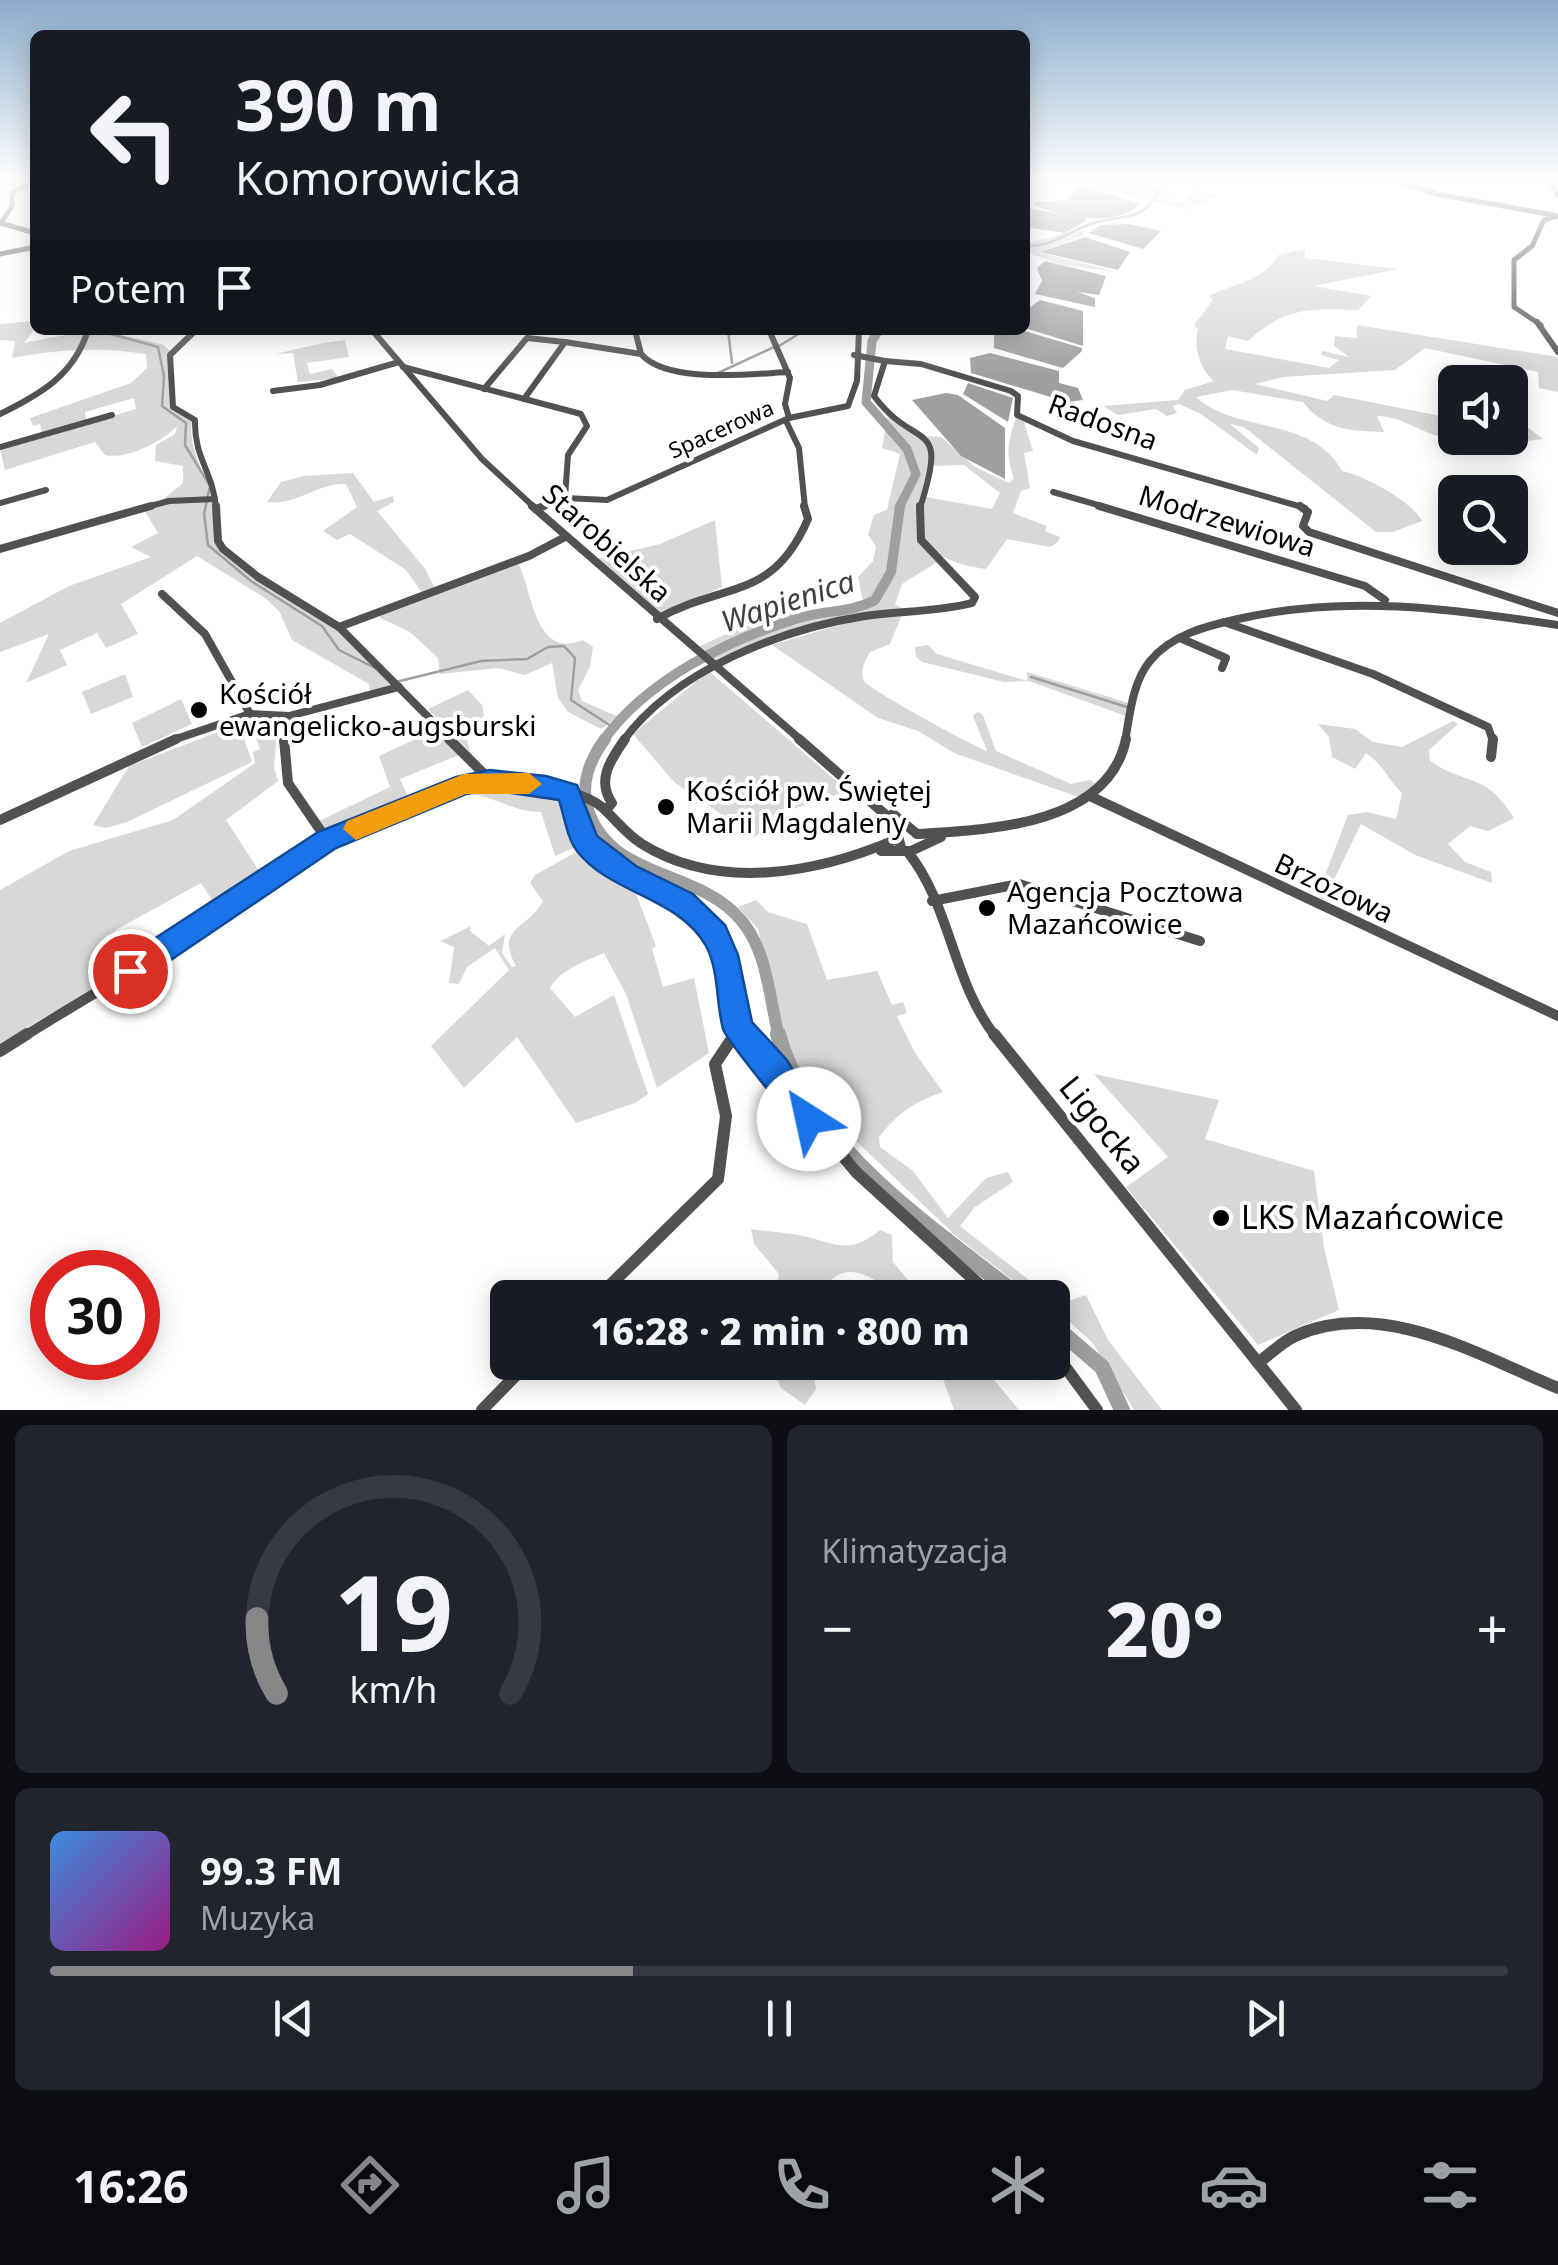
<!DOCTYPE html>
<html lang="pl">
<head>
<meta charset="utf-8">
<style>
  :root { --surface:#171b24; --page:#20242c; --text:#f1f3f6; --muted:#9ea1a6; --line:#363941; --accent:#858687 }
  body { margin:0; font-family:"Noto Sans",sans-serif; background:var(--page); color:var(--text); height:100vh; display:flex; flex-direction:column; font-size:38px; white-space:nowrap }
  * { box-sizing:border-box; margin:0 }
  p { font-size:32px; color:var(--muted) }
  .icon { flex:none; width:55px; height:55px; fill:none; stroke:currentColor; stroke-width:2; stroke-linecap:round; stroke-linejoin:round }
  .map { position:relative; height:1410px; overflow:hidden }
  .drawer { display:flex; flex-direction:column; gap:15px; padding:15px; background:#0d0f14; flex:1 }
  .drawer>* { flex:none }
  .hud { position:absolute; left:30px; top:30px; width:1000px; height:305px; border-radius:15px; box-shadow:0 5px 25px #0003; background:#171b24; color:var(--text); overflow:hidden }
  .controls { position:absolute; left:1438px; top:365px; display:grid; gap:20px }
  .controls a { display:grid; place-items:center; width:90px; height:90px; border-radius:15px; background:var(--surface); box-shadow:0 5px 25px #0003; font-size:50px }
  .speed { position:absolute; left:30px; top:1250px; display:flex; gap:20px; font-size:50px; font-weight:700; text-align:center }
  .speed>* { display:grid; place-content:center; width:130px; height:130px; border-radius:50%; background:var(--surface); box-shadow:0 5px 25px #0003; line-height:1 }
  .speed .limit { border:15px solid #d22; background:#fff; color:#111 }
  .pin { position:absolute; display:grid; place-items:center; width:85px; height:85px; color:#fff; margin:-42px; border:5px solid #fff; border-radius:50%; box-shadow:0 2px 10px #0007 }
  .me { position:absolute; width:110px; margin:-55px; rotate:325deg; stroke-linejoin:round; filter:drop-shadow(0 0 8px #0008) }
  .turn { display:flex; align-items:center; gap:35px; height:210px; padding:0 40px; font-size:45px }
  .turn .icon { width:130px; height:130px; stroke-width:2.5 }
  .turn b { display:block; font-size:70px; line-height:85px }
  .then { display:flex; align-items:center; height:95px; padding:0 40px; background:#0003; gap:20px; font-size:38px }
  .big { font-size:75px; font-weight:800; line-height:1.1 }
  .drawer .widget { flex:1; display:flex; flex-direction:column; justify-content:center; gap:15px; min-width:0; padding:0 35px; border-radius:15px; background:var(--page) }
  .drawer .dial { align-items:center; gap:0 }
  .dial svg { height:260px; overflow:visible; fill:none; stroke:var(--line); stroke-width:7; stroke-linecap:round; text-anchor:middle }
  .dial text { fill:var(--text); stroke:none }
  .song { display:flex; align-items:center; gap:30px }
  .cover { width:120px; height:120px; border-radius:15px; background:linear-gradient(135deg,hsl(210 70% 55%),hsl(310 70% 35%)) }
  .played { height:10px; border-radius:5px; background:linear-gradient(90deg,var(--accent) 40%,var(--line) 40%) }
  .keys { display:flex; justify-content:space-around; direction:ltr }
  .heat { display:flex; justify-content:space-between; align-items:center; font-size:55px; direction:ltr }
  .drawer .tiles { flex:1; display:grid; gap:15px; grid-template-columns:1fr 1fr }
  .widget:last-child { grid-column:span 2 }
  .trip { position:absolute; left:490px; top:1280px; width:580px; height:100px; border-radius:15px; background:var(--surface); box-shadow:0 5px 25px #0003; font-weight:800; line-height:100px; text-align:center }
  .dock { display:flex; height:160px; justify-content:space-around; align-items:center; background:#090b0e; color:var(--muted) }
  .dock .icon { width:70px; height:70px }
  .dock .selected { color:var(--accent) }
  .dock b { font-size:45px; color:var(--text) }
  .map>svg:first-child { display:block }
  .green { fill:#d8d8d8 }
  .water { fill:#9f9f9f }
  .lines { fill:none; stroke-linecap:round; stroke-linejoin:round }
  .stream { stroke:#9f9f9f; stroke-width:2.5 }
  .river-far3 { stroke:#9f9f9f; stroke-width:9 }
  .river-far2 { stroke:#9f9f9f; stroke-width:10 }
  .river-far1 { stroke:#9f9f9f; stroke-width:12 }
  .river { stroke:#9f9f9f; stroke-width:16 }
  .minor-far4 { stroke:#515151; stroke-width:5 }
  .minor-far3 { stroke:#515151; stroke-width:6 }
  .minor-far2 { stroke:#515151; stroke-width:8 }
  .minor-far1 { stroke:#515151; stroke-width:10 }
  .minor { stroke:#515151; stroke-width:12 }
  .route { fill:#1a73e8; stroke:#114b97; stroke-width:2.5 }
  .slow { fill:#f59e0b }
  .poi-dot { fill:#000; stroke:#fff; stroke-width:4 }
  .labels { text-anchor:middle; stroke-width:8; stroke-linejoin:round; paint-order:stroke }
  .far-street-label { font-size:22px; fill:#000; stroke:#fff }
  .street-label { font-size:28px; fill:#000; stroke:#fff }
  .poi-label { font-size:28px; fill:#000; stroke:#fff; text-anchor:start }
  .water-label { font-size:30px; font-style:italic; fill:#404040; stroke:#fff }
  .near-street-label { font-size:32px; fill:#000; stroke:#fff }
  .near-poi-label { font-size:32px; fill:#000; stroke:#fff; text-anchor:start }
</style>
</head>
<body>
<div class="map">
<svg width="1558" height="1410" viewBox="0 0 1558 1410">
  <rect width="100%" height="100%" fill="#fff"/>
  <!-- green -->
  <g class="green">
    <path d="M1059,179H1136L1138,191L1166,188L1171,192L1164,201L1183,203L1195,190L1218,196L1185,209Z"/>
    <path d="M1075,230L1083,232L1082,236L1039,252L1117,272L1062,265L1025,252V244Z"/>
    <path d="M1305,249V258L1399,269L1313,286L1371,296L1358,310C1308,309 1287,306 1248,341L1228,336L1225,349L1329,368L1339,360L1321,355L1323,351L1349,357L1334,346L1335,336L1357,338V325L1558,357V392L1539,388L1538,372L1425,348L1395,370L1283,377L1255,384L1327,401L1334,395L1436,415L1455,414V438H1510V423L1526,426L1543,439L1519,442L1520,453C1493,458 1489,444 1468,440C1460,438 1452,440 1444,438C1420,432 1403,417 1377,416L1384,432C1351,431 1324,430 1303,402L1232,390L1196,397C1238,435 1311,415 1342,471C1363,475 1412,501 1422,521L1393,532H1376L1244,427L1230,424L1259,448L1257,455L1201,414L1179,404L1173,406L1177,413L1167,416L1156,409L1118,415L1103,406L1178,400L1185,390L1214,381C1200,370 1193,346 1198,329L1194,325L1213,300L1209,296C1231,285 1269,278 1278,255Z"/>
    <path d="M35,321V329L24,343C87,330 101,328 164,345L170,351V408L192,420C188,450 204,469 212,498L161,501L183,483V466L155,461L156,445L175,434L177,426C162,442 126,460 105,455L95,442L5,470L0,449L136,409L134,398L85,412L86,421L42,432L40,424L33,426L30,418L131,383L147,368L146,354C97,347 62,349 12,358L15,341L0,340V324Z"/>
    <path d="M345,340L349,357L307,363L310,374L332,369L339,378L298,382L293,353L276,354C301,348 319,343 345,340Z"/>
    <path d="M888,414L922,436L941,437L975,467L1009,483L1014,478C1005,454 1008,441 1016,418L1023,419L1033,451L1024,453L1030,488L1021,491L1013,513L1047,526L1045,531L1060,537L1058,542L1050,547L1007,539L986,569C958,565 927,557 919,527L926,497L992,509L1000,493L964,465L931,466C919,509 905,525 939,561L902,584L895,604L909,613L864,615L715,662L698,647L737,629V618L784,605L796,615L863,601L858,577L873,561L876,546L868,535L874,515L887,510L900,454L882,448Z"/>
    <path d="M353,473L374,502L393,496L394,502L377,511L426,570L435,589L422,593L406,570L350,534L337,540L323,531L357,507L346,484C319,482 296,506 267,502L281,482L303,476Z"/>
    <path d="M213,501L214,542L220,551L336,628L393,687L370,694L369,684L292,640L279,611L265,598L197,556L121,604L138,634L106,648L97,633L60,650L67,665L26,683L49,634L0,652V623L69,586L151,557L131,547L158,533L144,510L169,503Z"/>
    <path d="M715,520L722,587L659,614L596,559L660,544Z"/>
    <path d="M518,563C533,591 534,660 583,640L593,647L590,667L578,690L582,701L619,717L601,729L568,712L558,698L552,663L525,675L498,668L440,674L438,658L410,632L380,618L379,611Z"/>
    <path d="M865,617H901L890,644L870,652C865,662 859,671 864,681C868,689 973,746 987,751L973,716L978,712L983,715L996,751L1071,784L1090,780L1099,786L1078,797L954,753L918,731L878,718L772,645Z"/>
    <path d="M928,645L937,654L1027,681V672L1129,703L1126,716L1029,681L1004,682L922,662L916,657L915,647Z"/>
    <path d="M709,671L848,791L766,818L768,824L755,837L674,782L633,734Z"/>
    <path d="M125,674L133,697L91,714L82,692Z"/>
    <path d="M468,690L482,705L484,716L464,729L470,752L428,709Z"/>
    <path d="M181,699L192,724L142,747L132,723Z"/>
    <path d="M249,719L278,720L274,767L278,781L226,820L263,877L217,908L201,883L114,931L132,965L0,1044V890L69,851L173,820L255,763L253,752L260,749Z"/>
    <path d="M424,720L459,755L400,779L410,801L329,833L319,821L390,787L379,756L433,731Z"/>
    <path d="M1453,721L1458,724L1429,750L1430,761C1467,786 1486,772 1514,818L1488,831L1470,826L1448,844L1465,862L1491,872L1492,883L1415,855L1361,824L1324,900L1317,896L1348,815L1367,812L1396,819L1402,793C1387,779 1384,765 1366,753L1355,769L1332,757L1329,737L1318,724L1355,729L1373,742L1402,747Z"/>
    <path d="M239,724L252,762L127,822L106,828L93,825L129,766Z"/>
    <path d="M472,784L545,789L563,794L583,844L555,856L541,812C504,812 484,785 452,798L444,794Z"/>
    <path d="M585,847L624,880L630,878L656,946L652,949L663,987L694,978L709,1053L657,1088L626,994L604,953C585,961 560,970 550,988L575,1017L614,995L648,1094L635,1103L576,1123L517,1037L464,1088L431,1046L509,970L495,948L467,967L459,984L449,983L454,947L440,941L471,926L470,931L489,946L505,934L502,953L512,967L516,966C494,927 529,929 543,901L530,883L535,875Z"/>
    <path d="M756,900L768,912L807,924L827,980L877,971L892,1005L903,1002L907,1013L897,1016L915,1053L943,1092C914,1102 898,1113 879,1137L880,1147L913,1171L948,1218L986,1178L1008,1172L1013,1182L975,1207L960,1226L1052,1298L1028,1292L957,1237L836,1122L803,1080L784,1038L758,929L738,907Z"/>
    <path d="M1094,1074L1219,1100L1205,1139L1314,1171L1324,1248L1339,1310L1258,1345L1126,1187L1168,1157Z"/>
    <path d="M751,1229C769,1232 789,1232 807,1237C839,1245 851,1254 880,1230L892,1235L893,1262L922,1297C879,1298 853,1240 817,1297H775L779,1274L754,1244Z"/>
    <path d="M1086,1295L1108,1340L1162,1410H1134L1092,1342L1053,1307L1052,1298L1060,1304Z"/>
    <path d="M770,1363H812L816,1389L805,1405L781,1388Z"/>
    <path d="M931,1363H980L1019,1410H954L941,1373Z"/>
  </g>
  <!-- water -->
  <g class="water">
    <path d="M1078,184L1140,204C1116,228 1064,217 1034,205L1035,202L1067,200Z"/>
    <path d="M1027,208L1086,218L1087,220L1065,233L1025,227Z"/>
    <path d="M1129,224L1161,231L1143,249L1089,233L1101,225Z"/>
    <path d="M1085,237L1130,252L1118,270L1040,252Z"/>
    <path d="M1045,261L1106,276L1099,295L1077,292L1095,298V307L1035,294L1042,281L1037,268Z"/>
    <path d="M1040,300L1083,311V346L1025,328V311Z"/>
    <path d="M1021,330L1082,348V351L1063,368L994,348V335Z"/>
    <path d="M990,353L1059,371V383L1078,388L1083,400L1067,402L971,373L970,358Z"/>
    <path d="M968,383L1013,398L1008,422L963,394Z"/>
    <path d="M946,393L958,395L1005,428V479L961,456L912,400Z"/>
  </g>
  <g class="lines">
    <!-- stream -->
    <g class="stream">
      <path d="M1025,246C1056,246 1064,233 1091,224C1129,212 1146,225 1164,179"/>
      <path d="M96,330L158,347L164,376L162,406L186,423L185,445L210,486L204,514L208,545L251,581L322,626L339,650L375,668"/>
      <path d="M728,330L732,363"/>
      <path d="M779,346L805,330"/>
      <path d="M718,373L774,347"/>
      <path d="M1031,677L1127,707"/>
      <path d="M396,682L481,661L527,659L548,647L564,646L575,658L571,700L614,728"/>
    </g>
    <!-- river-far3 -->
    <path class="river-far3" d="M879,330L872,341L866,402L907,449L916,474L899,508"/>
    <!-- river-far2 -->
    <path class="river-far2" d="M603,741C646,680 729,639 799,618C824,610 851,613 875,600L891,572L900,506"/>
    <!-- river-far1 -->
    <path class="river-far1" d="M605,739C589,761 580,784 588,810C612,881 697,868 741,920C768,952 769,998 779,1037"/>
    <!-- river -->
    <g class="river">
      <path d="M778,1034C809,1149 933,1228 1021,1298"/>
      <path d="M1052,1324L1102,1367L1122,1410"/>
    </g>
    <!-- minor-far4 -->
    <g class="minor-far4">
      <path d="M1390,179L1437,194L1553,215"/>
      <path d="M1548,179L1558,195"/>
      <path d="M0,223L35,233"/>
      <path d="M1,223L12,206V193L35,180"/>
      <path d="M0,254L35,247"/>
      <path d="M1541,325L1514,307V260L1532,246L1544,220L1558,216"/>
    </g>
    <!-- minor-far3 -->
    <g class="minor-far3">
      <path d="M1537,322L1558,352"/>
      <path d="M196,330L170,355L173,407L195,420C194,459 213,471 216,508"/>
      <path d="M372,330L482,459L535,508"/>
      <path d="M635,330L641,354"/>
      <path d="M769,330L790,378L785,404L789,418"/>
      <path d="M854,355L885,361"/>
      <path d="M403,367L581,414L587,426L568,455L565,498"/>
      <path d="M484,389L527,338L565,342"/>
      <path d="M273,391L320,385L399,362"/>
      <path d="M524,399L565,342L641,354C667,384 751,374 788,372"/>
      <path d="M0,414C41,394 74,375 88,330"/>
      <path d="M786,421L799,448L805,508"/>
      <path d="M0,447L112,415"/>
      <path d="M1053,492L1108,508"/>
      <path d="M0,503L46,490"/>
      <path d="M143,508L169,501L215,499"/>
      <path d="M537,508L565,498L607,500L789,418L848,406L857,381L859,330"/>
      <path d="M920,508C950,415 916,453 874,396L885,361L921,364L1011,391L1018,396L1017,415L1073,441L1305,508"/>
    </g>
    <!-- minor-far2 -->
    <g class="minor-far2">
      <path d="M216,506L218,541L223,549L258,577L339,627L452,741"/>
      <path d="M532,506L802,741"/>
      <path d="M1099,506L1365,586L1385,600"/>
      <path d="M1300,506L1308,512L1303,526L1309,532L1558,613"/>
      <path d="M536,509L544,506"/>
      <path d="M0,549L151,506"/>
      <path d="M162,594L205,634L250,714"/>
      <path d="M657,619C725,581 772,602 808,519L804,506"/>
      <path d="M1224,622L1373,674L1488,727L1493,741"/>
      <path d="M339,627L529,556L565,537"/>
      <path d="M1180,638L1226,658L1222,668"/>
      <path d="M170,741L250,714L289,716L399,687"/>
      <path d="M283,741L289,716"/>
      <path d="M623,741C675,670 781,629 865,616C901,611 937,612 972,603L975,597L921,540L920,506"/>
      <path d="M1125,741C1130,715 1132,683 1150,661C1171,635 1206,626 1238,619C1347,594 1449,609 1558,625"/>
    </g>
    <!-- minor-far1 -->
    <g class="minor-far1">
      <path d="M284,739L288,783L327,840"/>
      <path d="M449,739L490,780"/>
      <path d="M799,739L895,823L901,848"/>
      <path d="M1491,757L1493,739"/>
      <path d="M568,793C589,874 654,869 704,921C734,953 719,1002 743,1037"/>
      <path d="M1092,797L1558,1016"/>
      <path d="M606,810L612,803C596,780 611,759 625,739"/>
      <path d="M893,814L917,834"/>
      <path d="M0,820L176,739"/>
      <path d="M917,834C988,830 1108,826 1126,739"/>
      <path d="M881,851H911L941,837"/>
      <path d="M907,851C951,905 952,982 996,1037"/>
      <path d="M932,901L1019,884L1200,941"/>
      <path d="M23,1037C79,1002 137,969 192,933C279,875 407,775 516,782C540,784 585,792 603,808C617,821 626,834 642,844C719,892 818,873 897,839"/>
      <path d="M733,1037L738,1029"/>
    </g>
    <!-- minor -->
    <g class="minor">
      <path d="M741,1034L856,1172L994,1298"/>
      <path d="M994,1034L1296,1410"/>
      <path d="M0,1051L27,1034"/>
      <path d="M597,1298L718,1179L726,1116L715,1064L735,1034"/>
      <path d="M1052,1349L1097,1410"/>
      <path d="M1258,1363C1270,1354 1282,1342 1295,1336C1382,1297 1478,1355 1558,1388"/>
      <path d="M482,1410L529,1362"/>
    </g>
  </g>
  <!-- sky -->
  <linearGradient id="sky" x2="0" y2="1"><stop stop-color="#8baccb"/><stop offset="0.48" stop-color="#fff"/><stop offset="1" stop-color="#fff" stop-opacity="0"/></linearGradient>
  <rect width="1558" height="376" fill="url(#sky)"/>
  <!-- route -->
  <path class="route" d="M490,770L546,776L577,785L597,836L636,866L693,894L725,925L738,955L752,1022L786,1059L825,1119L820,1130L809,1135C799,1131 727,1040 723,1029C716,1003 719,970 706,946C679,897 610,894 577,851C567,838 564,815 559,800L490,790L466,794L336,848L140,981L130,985L120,981L116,971L120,961L318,832L456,777Z"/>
  <!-- slow -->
  <path class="slow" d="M529,773L542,784L529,794H466L356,840L343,829L347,821L464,774Z"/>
  <!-- markers -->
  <g class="poi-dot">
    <circle cx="199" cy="710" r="10"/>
    <circle cx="666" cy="807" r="10"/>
    <circle cx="987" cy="908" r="10"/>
    <circle cx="1221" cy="1218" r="10"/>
  </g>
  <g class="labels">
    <!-- far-street labels -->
    <g class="far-street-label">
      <text transform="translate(721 429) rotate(-24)" y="8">Spacerowa</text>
    </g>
    <!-- street labels -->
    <g class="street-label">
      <text transform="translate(1103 422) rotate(20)" y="10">Radosna</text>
      <text transform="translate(1227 521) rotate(17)" y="10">Modrzewiowa</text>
      <text transform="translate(607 543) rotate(42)" y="10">Starobielska</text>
      <text transform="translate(1334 888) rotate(25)" y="10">Brzozowa</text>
    </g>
    <!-- poi labels -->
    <g class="poi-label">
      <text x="219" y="704">Kościół<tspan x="219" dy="32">ewangelicko-augsburski</tspan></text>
      <text x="686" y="801">Kościół pw. Świętej<tspan x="686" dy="32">Marii Magdaleny</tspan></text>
      <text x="1007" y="902">Agencja Pocztowa<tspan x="1007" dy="32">Mazańcowice</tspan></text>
    </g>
    <!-- water labels -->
    <g class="water-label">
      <text transform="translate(788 602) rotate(-18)" y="10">Wapienica</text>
    </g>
    <!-- near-street labels -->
    <g class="near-street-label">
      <text transform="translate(1102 1125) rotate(51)" y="11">Ligocka</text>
    </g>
    <!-- near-poi labels -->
    <g class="near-poi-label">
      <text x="1241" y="1229">LKS Mazańcowice</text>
    </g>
  </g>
</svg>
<div class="controls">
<a><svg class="icon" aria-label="sound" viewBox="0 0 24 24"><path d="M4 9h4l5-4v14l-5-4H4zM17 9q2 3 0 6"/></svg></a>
<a><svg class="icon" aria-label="search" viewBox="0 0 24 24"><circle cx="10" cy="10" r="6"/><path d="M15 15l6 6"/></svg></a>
</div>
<div class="speed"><div class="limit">30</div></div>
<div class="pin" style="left:130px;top:971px;background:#d93025"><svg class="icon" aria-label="arrive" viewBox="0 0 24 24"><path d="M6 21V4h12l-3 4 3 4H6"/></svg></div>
<svg class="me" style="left:809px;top:1119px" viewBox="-20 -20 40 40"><circle r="19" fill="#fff"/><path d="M0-13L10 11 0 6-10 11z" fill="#1a73e8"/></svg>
<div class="trip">16:28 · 2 min · 800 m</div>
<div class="hud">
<div class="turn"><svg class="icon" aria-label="left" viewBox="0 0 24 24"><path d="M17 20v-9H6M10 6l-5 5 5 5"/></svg><div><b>390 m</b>Komorowicka</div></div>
<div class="then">Potem<svg class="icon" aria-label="arrive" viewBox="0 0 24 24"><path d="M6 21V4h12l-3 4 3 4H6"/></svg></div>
</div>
</div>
<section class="drawer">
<div class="tiles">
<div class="widget dial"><svg viewBox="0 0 100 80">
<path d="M14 69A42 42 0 1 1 86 69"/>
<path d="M14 69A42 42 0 0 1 8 46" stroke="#858687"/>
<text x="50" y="56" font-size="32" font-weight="700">19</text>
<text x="50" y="72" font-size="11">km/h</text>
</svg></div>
<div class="widget"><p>Klimatyzacja</p>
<div class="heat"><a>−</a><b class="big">20°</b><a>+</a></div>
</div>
<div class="widget">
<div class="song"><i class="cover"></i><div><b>99.3 FM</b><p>Muzyka</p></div></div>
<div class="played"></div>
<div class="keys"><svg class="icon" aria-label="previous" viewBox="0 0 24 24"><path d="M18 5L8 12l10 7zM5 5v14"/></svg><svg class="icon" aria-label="pause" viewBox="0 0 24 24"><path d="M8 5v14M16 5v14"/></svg><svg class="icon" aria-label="next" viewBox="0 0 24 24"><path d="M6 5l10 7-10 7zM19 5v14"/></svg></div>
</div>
</div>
</section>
<nav class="dock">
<b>16:26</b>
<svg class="icon selected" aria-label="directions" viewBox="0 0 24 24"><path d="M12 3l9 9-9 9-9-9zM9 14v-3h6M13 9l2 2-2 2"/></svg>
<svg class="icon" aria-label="music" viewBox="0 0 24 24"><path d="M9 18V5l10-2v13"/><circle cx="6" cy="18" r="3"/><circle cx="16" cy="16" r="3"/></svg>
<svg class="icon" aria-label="phone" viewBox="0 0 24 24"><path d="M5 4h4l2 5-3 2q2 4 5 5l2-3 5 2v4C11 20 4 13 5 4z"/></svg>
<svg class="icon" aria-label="climate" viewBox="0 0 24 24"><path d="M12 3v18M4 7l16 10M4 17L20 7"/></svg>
<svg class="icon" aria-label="car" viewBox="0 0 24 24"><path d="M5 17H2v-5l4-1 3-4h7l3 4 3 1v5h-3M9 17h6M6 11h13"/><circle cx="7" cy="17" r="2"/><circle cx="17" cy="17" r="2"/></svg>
<svg class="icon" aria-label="filters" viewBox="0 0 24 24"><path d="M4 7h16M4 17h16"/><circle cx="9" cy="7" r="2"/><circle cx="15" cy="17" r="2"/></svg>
</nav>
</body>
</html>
